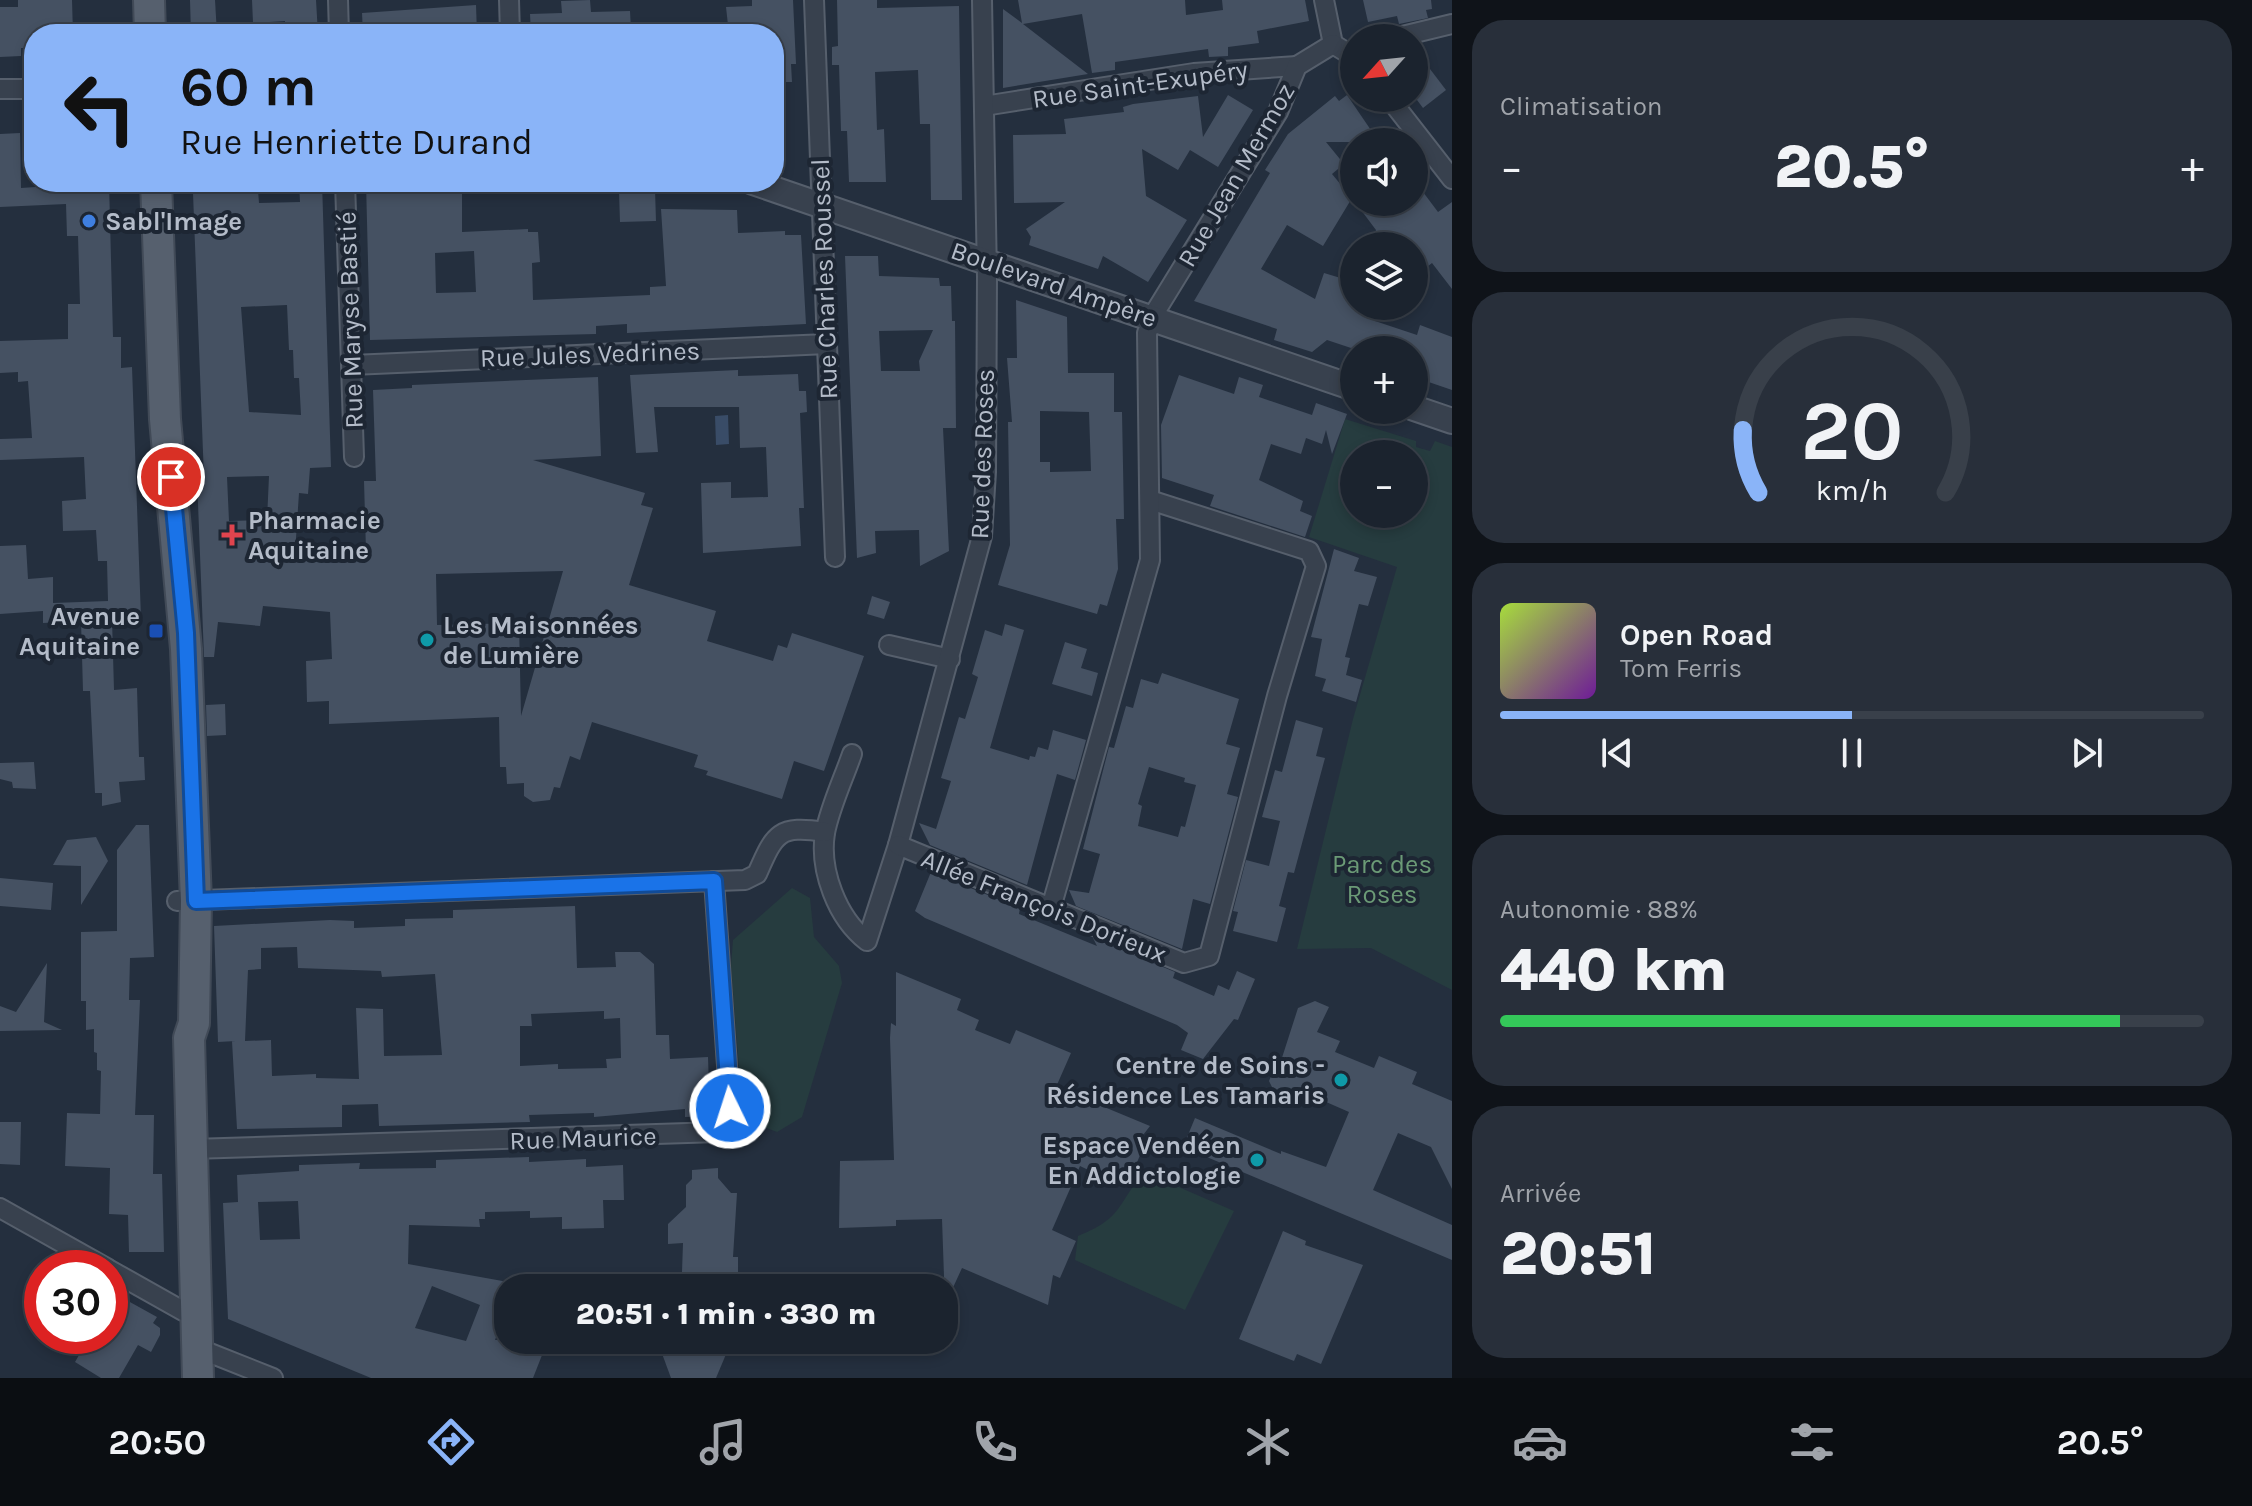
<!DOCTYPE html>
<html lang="fr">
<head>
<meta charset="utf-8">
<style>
  :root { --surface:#1b232e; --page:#282f3a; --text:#f1f3f6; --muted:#a0a4aa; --line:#39404a; --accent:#8ab4f8 }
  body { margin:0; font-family:Karla,sans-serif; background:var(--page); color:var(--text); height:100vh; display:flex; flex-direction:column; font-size:30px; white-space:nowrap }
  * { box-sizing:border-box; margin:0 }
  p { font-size:26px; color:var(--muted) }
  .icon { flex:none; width:44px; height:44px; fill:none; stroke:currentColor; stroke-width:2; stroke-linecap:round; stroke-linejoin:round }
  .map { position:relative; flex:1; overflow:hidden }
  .side { display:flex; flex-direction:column; gap:20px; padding:20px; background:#0f1319; width:800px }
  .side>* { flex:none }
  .guide { position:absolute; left:24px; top:24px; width:760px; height:168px; border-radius:32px; box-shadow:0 4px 12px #0003,0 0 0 2px var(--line); background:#8ab4f8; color:#111; overflow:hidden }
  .needle { width:52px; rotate:243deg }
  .buttons { position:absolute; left:1340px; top:24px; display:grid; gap:16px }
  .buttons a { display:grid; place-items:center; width:88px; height:88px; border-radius:50%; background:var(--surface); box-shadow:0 4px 12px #0003,0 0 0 2px var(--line); font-size:40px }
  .speed { position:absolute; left:24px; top:1250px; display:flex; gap:16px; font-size:40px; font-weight:700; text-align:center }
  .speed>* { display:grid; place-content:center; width:104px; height:104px; border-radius:50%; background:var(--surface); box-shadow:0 4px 12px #0003,0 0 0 2px var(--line); line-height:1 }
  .speed .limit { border:12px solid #d22; background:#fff; color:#111 }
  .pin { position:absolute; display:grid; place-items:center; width:68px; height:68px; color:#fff; margin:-34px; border:4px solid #fff; border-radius:50%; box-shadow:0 2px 8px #0007 }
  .me { position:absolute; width:88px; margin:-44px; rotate:356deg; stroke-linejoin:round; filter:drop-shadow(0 0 6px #0008) }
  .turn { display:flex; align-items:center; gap:28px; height:168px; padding:0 24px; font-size:36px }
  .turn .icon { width:104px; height:104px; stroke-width:2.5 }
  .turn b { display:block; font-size:56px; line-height:68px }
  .big { font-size:60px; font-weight:800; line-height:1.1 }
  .side .tile { flex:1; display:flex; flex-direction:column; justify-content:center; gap:12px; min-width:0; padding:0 28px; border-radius:32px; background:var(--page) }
  .side .dial { align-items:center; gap:0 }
  .dial svg { height:208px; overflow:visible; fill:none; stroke:var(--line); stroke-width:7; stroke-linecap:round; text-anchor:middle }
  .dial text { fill:var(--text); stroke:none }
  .song { display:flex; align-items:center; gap:24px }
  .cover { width:96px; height:96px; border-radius:12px; background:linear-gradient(135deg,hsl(80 70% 55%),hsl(280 70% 35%)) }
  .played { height:8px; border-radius:4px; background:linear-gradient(90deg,var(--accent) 50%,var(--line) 50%) }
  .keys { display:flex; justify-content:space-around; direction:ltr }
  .heat { display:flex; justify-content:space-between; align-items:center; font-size:44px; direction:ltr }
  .charge { height:12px; border-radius:6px; background:linear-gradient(90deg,#34c759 88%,var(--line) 0) }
  .trip { position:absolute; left:494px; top:1274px; width:464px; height:80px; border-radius:32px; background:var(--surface); box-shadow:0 4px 12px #0003,0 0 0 2px var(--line); font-weight:800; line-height:80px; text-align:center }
  .tab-bar { display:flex; height:128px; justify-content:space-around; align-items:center; background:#0b0e12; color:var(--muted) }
  .tab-bar .icon { width:56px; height:56px }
  .tab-bar .active { color:var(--accent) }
  .tab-bar b { font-size:36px; color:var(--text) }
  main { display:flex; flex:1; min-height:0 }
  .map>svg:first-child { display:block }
  .green { fill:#263c3f; fill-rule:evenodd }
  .water { fill:#394c67 }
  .building { fill:#455162; fill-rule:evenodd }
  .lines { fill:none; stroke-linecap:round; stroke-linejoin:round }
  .minor-casing { stroke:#565f6c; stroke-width:22 }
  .tertiary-casing { stroke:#565f6c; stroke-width:28 }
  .primary-casing { stroke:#414a57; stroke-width:34 }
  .minor { stroke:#38414e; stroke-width:18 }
  .tertiary { stroke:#38414e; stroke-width:24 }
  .primary { stroke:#56606e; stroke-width:30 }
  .route-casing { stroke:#114b97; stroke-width:20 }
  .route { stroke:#1a73e8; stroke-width:14 }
  .shop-dot { fill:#3f7fe0; stroke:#1d2633; stroke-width:3 }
  .health-dot { fill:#e0444e; stroke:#1d2633; stroke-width:3 }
  .transit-dot { fill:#1a4fb4; stroke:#1d2633; stroke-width:3 }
  .culture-dot { fill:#0f9aa8; stroke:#1d2633; stroke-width:3 }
  .labels { text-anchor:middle; stroke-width:8; stroke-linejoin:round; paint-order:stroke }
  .street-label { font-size:26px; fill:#b4bcc9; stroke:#1d2633 }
  .poi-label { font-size:26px; font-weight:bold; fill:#b4bcc9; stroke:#1d2633; text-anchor:start }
  .park-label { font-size:26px; fill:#6b9a76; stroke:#1d2633 }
</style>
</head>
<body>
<main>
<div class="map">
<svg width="1452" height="1378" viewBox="0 0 1452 1378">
  <rect width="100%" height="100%" fill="#242f3e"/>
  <!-- green -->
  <g class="green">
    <path d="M1345,419L1416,441V447L1430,451L1435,441L1452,447V990L1371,948L1297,949L1353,719L1397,567L1309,537ZM1354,454H1414V514H1354Z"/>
    <path d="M792,888L810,898L814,937L839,966L842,983L802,1117L777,1132L743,1119L731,966L733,940Z"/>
    <path d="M1144,1172L1234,1211L1185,1310L1075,1260L1078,1236C1123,1218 1116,1206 1144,1172Z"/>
  </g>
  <!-- water -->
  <path class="water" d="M728,415L729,444L716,445L715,416Z"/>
  <!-- building -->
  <g class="building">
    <path d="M18,0H72L73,34H34V48H21V56L0,57V7H18Z"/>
    <path d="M190,0H215L217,34H191Z"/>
    <path d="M252,0H316L318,34H285V21L253,23Z"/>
    <path d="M590,0L591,12L630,11L631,30L531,34L530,14L562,13L561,1Z"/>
    <path d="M752,0H793L796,64H791L792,82H774V34H766L757,25H728L726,7L752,6Z"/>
    <path d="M837,0H877V8L959,6L962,200H931L930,124H920L918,70L875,72L877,130L884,129L886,182H849L847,131H841L839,65H832V47L838,46Z"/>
    <path d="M1018,0H1185L1186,15L1223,10L1222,0H1305L1309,21L1257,31L1259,43L1228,47V56L1209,57L1208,49L1115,62V70L1092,73L1082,14L1023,24L1088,74L1003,88V9L1022,23Z"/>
    <path d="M1363,0H1431L1432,9L1426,10L1428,18L1399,24L1397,16L1368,22Z"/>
    <path d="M476,5L477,34H363L362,13Z"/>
    <path d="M1414,48L1446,90L1423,108L1414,96Z"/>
    <path d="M1228,95L1253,110L1218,167L1190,150L1178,170L1142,149L1146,196L1187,220L1148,282L1103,256L1098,269L1029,245L1031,237L1026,229L1065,202L1014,203L1013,135L1066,134L1064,119L1124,112L1123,107L1133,104L1198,96L1203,137Z"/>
    <path d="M1347,95L1379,142H1326L1344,164L1332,174L1352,198L1323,246L1287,225L1261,269L1315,299L1324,273L1354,282V306H1380L1375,321L1417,335L1420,325L1452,337V390L1414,377V350H1369L1355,346L1354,349L1327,340L1312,352L1274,340L1277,329L1194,301L1270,173L1265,170L1288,134L1335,96L1339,101Z"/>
    <path d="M20,133L21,188L109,182L113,337H121V368L132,367L141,618L112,619L114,690L137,688L139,757H144L145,780L119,782L121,802L102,806V793H95L90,691H83L81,621L43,623V611L0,614V546L26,545L28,579L53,577V603L108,601L107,561H98L96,530L63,531L62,501L86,499L84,457L0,460V439L32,438L28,381L18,382V372L0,373V341L68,339V304H80L78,236H67L66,204L0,207V134Z"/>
    <path d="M1414,180L1438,212L1452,202V289L1432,263L1414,277V246H1371L1376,230L1355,202H1414Z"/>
    <path d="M299,182H322L331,467L310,468L308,494L299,493L295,553L366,551L364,481H376L373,390L412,388V385L598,377L601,456L533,460L645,493L641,505L653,508L629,585L716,611L707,641L773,661L778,645L787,648L792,633L864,656L824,771L794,761L782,799L706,775L708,771L694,767L698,755L592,722L580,760L570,756L560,788L554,787L550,800L533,802L524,796V783L507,784L506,767H500L499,717L329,724V701L307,702L306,661L332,659L330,612L263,606L260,626L218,622L214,657H204L197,478H204L193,193L258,190L259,203L300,202ZM287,305L289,350H293L294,378H299L301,415L249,412L241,307ZM269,476L267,520L229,521L227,477ZM563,571L521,716L519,623L437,625L436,574Z"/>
    <path d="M366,182H462V232L528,229V232H538L540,262L532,263L533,300L650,295V287L666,286L661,209L737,210L738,233L785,231V235H801L806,324L627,333V324L596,326V334L370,340ZM474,251L476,292L436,293L435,253Z"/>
    <path d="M655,190L656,221L620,222L619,191Z"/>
    <path d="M845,256H878L879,276L939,278L940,286H951L952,321H955L956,428H943L949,551L920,566L919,530L875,531L876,553L857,558ZM933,330L919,361L920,371H881L879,331Z"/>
    <path d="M1016,300L1067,317L1068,373H1114V412H1122L1124,519H1116L1118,569L1107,606L1100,604L1097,614L998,585L1010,545L1008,422H1012L1007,358H1017ZM1040,411L1089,412L1091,471L1050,472V462H1040Z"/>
    <path d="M738,370V376L798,374L799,391H806L807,412L800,413L804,508H799L801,546L703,553L701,483L731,482V498L768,497L766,447L740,448L739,407H654L658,452L636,453L630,375Z"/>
    <path d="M1179,375L1234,394L1239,377L1263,385L1259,397L1312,415L1316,403L1347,414L1332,454L1326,430L1322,444L1306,438L1301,454L1271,444L1259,480L1303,501L1300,511L1312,516L1305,537L1210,506L1214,495L1162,478L1161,425Z"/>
    <path d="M1334,549L1359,558L1354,571L1377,577L1368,606L1359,604L1345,657L1350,658L1346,675L1362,680L1356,702L1322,691L1326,679L1315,676L1322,639L1311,637Z"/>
    <path d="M872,596L890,602L884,619L867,614Z"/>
    <path d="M1005,624L1024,630L990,748L1029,760L1030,756L1035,757L1038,747L1048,750L1053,730L1086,740L1075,780L1057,774L1027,885L930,845L919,823L936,829L951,781L941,778L959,717L965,719L978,677L972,674L985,630L1002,636Z"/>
    <path d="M1065,642L1087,649L1081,668L1098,673L1092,696L1052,684Z"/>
    <path d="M1162,673L1239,699L1226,744L1240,748L1227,794L1238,797L1210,904L1193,899L1182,949L1076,906L1069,890L1089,893L1100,854L1083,849L1109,747L1114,748L1126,706L1133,708L1141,679L1158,684ZM1149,767L1185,778L1184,782L1196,785L1185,827L1181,826L1178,837L1138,826L1142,806L1138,804Z"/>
    <path d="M225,704L226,735L207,736L206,705Z"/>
    <path d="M1296,720L1323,728L1316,756L1325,758L1294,873L1288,872L1279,906L1286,908L1277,942L1233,931L1238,912L1233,911L1246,860L1269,866L1280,821L1262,817L1275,770L1282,772Z"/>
    <path d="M34,762L36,789L13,788L12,782L0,779V763Z"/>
    <path d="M136,825H149L154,957L130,958L129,1000H140L135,1115H154L153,1174H162L164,1252H129L128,1215L109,1214L110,1168L65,1166L67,1113L100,1114L101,1071L97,1070V1053L94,1052V1029L86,1030V1001H81V932L117,931V850Z"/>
    <path d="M96,837L108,861L81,905V866L53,865L67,840Z"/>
    <path d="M931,872L1020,908L1019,914L1097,946L1093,938L1175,972L1173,978L1214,996L1218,985L1229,990L1237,971L1255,979L1238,1020L1234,1019L1203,1059L1181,1050L1188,1033L1177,1025L925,918L915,911Z"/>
    <path d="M0,878L53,883L51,910L0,906Z"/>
    <path d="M575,906L577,968L616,967L615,952H640L654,964L656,1035H669L670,1059L708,1057L710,1116L685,1117V1109L594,1117V1113L529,1115L530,1122L379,1126L378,1104L342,1105V1127L237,1129L232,1041H236L218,1042L214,926L330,920L354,921V928L405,926V919L453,918V910ZM297,947L298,968L381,971L382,977L435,974L442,1055L384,1056L383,1009L356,1008L359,1079L316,1078V1074L272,1076L271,1040L245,1041L248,970L261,969V948ZM604,1011V1019L620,1018L621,1058L606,1059L607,1068L558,1069V1064L520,1066V1026H532L531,1014Z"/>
    <path d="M47,963L44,1022L62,1030L0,1031V1006L16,1012Z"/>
    <path d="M896,972L961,999L957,1010L979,1020L975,1030L1010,1044L1016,1030L1071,1053L1056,1087L1150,1126L1137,1143L1144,1146L1126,1188L1080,1166L1052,1230L1076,1241L1060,1278L1053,1275L1048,1305L962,1268L945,1305L942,1219L896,1220V1226L839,1228L840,1161L894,1160L890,1038L891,1023L896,1026Z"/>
    <path d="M1315,1001L1329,1007L1317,1032L1340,1041L1335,1052L1374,1068L1379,1056L1417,1072L1412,1084L1452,1101V1189L1431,1147L1398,1133L1373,1190L1452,1225V1260L1183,1147L1195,1118L1281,1154V1151L1326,1167L1349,1112L1317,1098L1299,1104L1276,1095L1269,1081L1275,1066L1279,1067L1298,1008Z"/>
    <path d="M0,1122H21L20,1165L0,1164Z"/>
    <path d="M529,1157V1162L586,1159V1167L623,1165L624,1200H603L604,1228L562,1229V1217L530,1218V1211L485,1212V1219H479L480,1227L409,1225L408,1264L508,1282V1304L495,1340H548L533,1378H371L228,1319L223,1203L238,1202L237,1175L299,1171V1165L360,1163L359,1169L436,1168V1160ZM298,1201L300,1239L260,1240L258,1202ZM432,1286L480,1305L466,1341L415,1328Z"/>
    <path d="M718,1168V1178L731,1193H737L733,1257H738V1284L730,1285V1288H666L682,1272L683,1243L668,1244V1224L686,1207V1185L692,1179V1170Z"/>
    <path d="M1283,1231L1306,1241L1305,1245L1363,1265L1321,1364L1297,1354L1294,1361L1239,1339Z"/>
    <path d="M110,1291L157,1317L153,1323L160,1328V1335L151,1352L138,1345L119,1378H101L75,1362L90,1336H110Z"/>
    <path d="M657,1340H732L716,1378H671Z"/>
  </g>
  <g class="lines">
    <!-- minor casing -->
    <g class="minor-casing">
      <g id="minor">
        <path d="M338,0L339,34"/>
        <path d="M509,0L510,34"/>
        <path d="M814,0L835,557"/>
        <path d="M1324,0L1333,44"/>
        <path d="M1394,38L1452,24"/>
        <path d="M1333,44L1354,57"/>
        <path d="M0,89H34"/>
        <path d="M1389,98L1452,179"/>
        <path d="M984,106L1194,73L1297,66"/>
        <path d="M345,182L354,457"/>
        <path d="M352,365L827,344"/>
        <path d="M889,645L950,659"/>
        <path d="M852,754C843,780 830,807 825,833C819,870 837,918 867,941L898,845L982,536L986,472L987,277L982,0"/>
        <path d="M898,845L1184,963L1209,956L1277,696L1316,566L1309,551L1150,500"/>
        <path d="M177,901L745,880L757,874C775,833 778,825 825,832"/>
        <path d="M1051,908L1150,560L1147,333L1157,309L1278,112L1297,66L1333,44"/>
        <path d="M192,1149L719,1132L726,1126L730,1108L714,881"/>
        <path d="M0,1208L107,1268"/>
        <path d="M110,1270L183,1311L196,1312"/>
        <path d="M197,1353H210L273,1378"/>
      </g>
    </g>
    <!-- tertiary casing -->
    <g class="tertiary-casing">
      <g id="tertiary">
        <path d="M753,182L1354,388"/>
        <path d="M1414,408L1452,421"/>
      </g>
    </g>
    <!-- primary casing -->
    <g class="primary-casing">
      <g id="primary">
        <path d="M149,0L150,34"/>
        <path d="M156,182L165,419L186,649L196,901L194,1023L189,1038L198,1378"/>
      </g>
    </g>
    <!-- minor -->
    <use href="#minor" class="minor"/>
    <!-- tertiary -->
    <use href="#tertiary" class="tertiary"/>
    <!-- primary -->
    <use href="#primary" class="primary"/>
  </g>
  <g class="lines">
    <!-- route casing -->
    <g class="route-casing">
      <path id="route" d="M171,477L186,633L196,901L714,881L730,1108"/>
    </g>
    <!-- route -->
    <use href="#route" class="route"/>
  </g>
  <!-- markers -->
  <circle class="shop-dot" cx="89" cy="221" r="8"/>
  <path class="health-dot" d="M228 523h8v8h8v8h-8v8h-8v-8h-8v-8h8z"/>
  <rect class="transit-dot" x="148" y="623" width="16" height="16" rx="4"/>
  <g class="culture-dot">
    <circle cx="427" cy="640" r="8"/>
    <circle cx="1341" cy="1080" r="8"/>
    <circle cx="1257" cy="1160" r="8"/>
  </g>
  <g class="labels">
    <!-- street labels -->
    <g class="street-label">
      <text transform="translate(1140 84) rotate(-8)" y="9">Rue Saint-Exupéry</text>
      <text transform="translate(1236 175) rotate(-60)" y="9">Rue Jean Mermoz</text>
      <text transform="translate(824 279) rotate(-92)" y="9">Rue Charles Roussel</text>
      <text transform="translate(1054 284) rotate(19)" y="9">Boulevard Ampère</text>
      <text transform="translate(350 320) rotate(-92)" y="9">Rue Maryse Bastié</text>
      <text transform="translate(590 354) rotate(-2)" y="9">Rue Jules Vedrines</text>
      <text transform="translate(982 454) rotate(-88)" y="9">Rue des Roses</text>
      <text transform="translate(1044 906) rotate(22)" y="9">Allée François Dorieux</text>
      <text transform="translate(583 1138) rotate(-2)" y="9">Rue Maurice</text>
    </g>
    <!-- poi labels -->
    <g class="poi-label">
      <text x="105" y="230">Sabl'Image</text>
      <text x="248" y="529">Pharmacie<tspan x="248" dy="30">Aquitaine</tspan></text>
      <text x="140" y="625" text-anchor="end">Avenue<tspan x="140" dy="30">Aquitaine</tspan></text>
      <text x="443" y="634">Les Maisonnées<tspan x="443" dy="30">de Lumière</tspan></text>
      <text x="1325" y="1074" text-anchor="end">Centre de Soins -<tspan x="1325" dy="30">Résidence Les Tamaris</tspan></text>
      <text x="1241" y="1154" text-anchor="end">Espace Vendéen<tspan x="1241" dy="30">En Addictologie</tspan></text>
    </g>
    <!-- park labels -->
    <g class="park-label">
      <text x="1382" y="873">Parc des<tspan x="1382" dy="30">Roses</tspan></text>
    </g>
  </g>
</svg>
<div class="buttons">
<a><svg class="needle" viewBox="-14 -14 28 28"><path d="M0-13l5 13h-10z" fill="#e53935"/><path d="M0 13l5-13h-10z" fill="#a0a4aa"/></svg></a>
<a><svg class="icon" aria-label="sound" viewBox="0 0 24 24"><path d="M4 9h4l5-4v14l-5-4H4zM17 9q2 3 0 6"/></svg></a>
<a><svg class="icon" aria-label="layers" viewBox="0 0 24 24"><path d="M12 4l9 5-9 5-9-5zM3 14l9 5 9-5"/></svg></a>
<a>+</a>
<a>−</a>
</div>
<div class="speed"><div class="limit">30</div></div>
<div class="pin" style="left:171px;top:477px;background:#d93025"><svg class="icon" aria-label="arrive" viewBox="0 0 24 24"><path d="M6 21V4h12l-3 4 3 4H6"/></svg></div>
<svg class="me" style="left:730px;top:1108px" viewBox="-20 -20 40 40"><circle r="17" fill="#1a73e8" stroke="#fff" stroke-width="3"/><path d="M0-11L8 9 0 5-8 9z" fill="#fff"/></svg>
<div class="trip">20:51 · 1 min · 330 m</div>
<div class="guide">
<div class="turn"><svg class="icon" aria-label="left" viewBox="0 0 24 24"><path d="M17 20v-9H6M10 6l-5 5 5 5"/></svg><div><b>60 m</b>Rue Henriette Durand</div></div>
</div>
</div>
<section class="side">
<div class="tile"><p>Climatisation</p>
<div class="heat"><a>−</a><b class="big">20.5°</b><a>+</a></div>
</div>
<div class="tile dial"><svg viewBox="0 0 100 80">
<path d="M14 69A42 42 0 1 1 86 69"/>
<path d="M14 69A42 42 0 0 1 8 45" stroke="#8ab4f8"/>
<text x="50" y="56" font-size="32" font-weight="700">20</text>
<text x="50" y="72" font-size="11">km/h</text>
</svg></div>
<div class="tile">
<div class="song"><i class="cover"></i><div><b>Open Road</b><p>Tom Ferris</p></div></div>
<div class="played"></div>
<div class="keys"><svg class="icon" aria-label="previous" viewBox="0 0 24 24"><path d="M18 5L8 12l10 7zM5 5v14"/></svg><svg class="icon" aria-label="pause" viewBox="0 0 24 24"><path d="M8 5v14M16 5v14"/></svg><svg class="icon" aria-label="next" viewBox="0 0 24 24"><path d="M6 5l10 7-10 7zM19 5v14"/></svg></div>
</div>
<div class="tile"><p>Autonomie · 88%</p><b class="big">440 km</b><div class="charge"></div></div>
<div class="tile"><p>Arrivée</p><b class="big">20:51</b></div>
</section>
</main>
<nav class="tab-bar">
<b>20:50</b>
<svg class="icon active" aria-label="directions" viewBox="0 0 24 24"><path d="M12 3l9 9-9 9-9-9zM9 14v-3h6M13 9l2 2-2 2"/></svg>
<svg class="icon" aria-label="music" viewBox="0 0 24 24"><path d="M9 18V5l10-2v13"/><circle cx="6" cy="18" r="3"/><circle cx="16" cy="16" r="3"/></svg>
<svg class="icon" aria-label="phone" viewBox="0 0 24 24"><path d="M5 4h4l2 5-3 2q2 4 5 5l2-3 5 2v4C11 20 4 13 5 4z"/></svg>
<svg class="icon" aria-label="climate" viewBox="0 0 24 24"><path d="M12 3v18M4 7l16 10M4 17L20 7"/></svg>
<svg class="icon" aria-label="car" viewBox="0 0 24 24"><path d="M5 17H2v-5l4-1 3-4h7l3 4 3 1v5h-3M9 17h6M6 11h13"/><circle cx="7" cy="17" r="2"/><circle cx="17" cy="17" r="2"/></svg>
<svg class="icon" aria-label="filters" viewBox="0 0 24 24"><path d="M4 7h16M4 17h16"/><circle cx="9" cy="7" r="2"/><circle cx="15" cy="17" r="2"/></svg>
<b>20.5°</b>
</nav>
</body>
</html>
